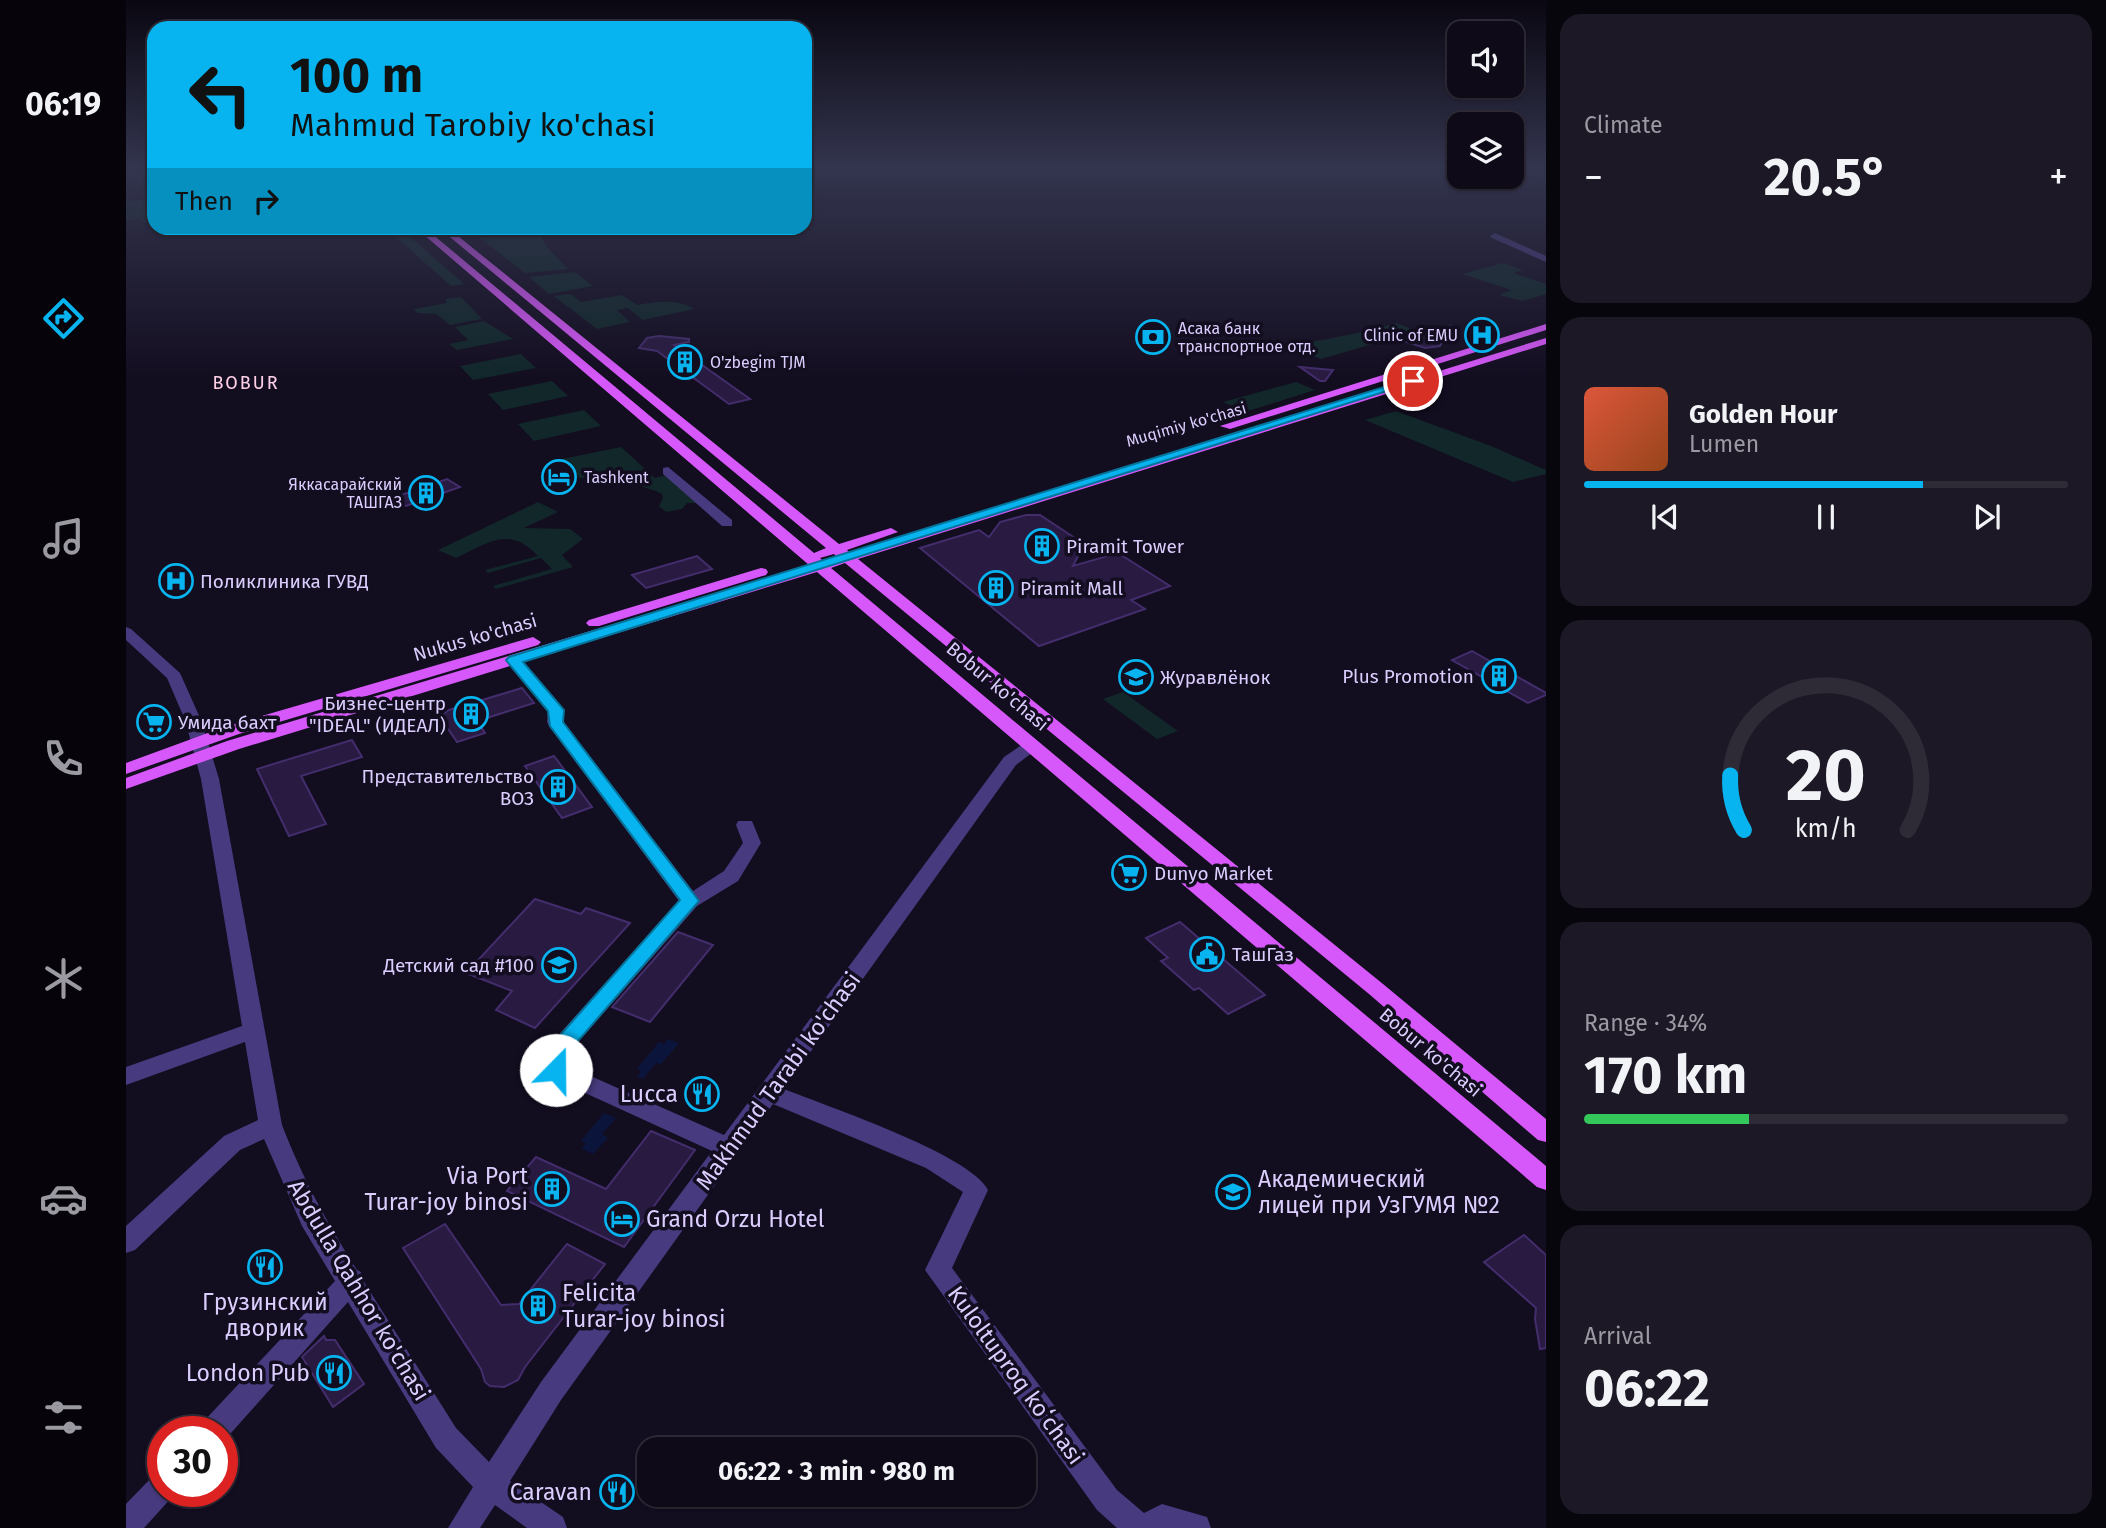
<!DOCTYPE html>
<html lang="en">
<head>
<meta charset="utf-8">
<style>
  :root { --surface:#0e0a18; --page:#1c1825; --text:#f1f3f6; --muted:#9b9aa2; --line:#2e2b37; --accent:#07b4f0 }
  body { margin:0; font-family:"Fira Sans",sans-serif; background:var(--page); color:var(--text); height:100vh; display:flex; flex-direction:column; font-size:26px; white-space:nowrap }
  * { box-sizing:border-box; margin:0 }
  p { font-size:23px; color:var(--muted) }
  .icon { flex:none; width:38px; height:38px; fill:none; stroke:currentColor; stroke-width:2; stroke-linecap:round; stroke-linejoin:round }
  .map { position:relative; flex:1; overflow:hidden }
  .drawer { display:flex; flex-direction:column; gap:14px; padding:14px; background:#08060d; width:560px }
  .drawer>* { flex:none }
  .hud { position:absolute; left:21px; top:21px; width:665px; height:214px; border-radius:21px; box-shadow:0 2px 5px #0004,0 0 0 2px var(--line); background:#07b4f0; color:#111; overflow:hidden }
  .buttons { position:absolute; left:1321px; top:21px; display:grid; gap:14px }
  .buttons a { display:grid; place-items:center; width:77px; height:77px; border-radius:14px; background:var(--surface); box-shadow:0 2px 5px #0004,0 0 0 2px var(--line); font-size:35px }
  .speed { position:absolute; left:21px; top:1416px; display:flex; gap:14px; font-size:35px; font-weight:700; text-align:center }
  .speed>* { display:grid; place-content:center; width:91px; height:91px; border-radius:50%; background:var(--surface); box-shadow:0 2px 5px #0004,0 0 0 2px var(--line); line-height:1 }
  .speed .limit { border:10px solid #d22; background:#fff; color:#111 }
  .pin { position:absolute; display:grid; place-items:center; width:60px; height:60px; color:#fff; margin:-30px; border:4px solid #fff; border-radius:50%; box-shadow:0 2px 7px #0007 }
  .me { position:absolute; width:77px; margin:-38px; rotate:22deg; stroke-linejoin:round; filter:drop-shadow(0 0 5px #0008) }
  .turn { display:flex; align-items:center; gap:24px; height:147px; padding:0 28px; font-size:32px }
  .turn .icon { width:91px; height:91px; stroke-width:2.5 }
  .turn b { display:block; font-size:49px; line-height:60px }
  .then { display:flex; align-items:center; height:66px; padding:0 28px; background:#0003; gap:14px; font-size:26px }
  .big { font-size:52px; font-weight:700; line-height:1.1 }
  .drawer .tile { flex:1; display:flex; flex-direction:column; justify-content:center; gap:10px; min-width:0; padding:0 24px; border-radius:21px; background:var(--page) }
  .drawer .dial { align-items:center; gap:0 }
  .dial svg { height:182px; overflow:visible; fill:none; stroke:var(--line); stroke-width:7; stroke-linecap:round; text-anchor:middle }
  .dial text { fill:var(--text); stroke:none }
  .song { display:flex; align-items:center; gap:21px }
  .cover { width:84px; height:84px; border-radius:10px; background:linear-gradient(135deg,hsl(10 70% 55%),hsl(20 70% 35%)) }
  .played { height:7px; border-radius:4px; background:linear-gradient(90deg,var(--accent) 70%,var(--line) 70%) }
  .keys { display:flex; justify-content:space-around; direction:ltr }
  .heat { display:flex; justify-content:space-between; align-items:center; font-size:38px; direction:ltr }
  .charge { height:10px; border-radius:5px; background:linear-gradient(90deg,#34c759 34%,var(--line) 0) }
  .trip { position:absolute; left:511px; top:1437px; width:399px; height:70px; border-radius:21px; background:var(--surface); box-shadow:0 2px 5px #0004,0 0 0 2px var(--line); font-weight:700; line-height:70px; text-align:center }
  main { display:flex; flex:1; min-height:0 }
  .menu { display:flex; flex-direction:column; width:126px; justify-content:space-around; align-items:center; background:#06040a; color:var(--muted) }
  .menu .icon { width:49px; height:49px }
  .menu .active { color:var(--accent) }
  .menu b { font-size:32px; color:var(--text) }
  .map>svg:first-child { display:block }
  .green { fill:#11272a }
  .water { fill:#0b153c }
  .building { fill:#281a40; stroke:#432d6c; stroke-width:2 }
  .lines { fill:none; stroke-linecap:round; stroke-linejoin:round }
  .minor { fill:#473a7e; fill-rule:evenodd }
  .major { fill:#d758fa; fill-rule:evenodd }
  .route { fill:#07b4f0; stroke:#05759c; stroke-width:2 }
  .labels { text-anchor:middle; stroke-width:7; stroke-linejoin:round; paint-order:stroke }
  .far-poi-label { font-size:16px; fill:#dbcefe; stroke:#130d20; text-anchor:start }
  .far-street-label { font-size:16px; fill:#dbcefe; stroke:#130d20 }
  .far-neighbourhood-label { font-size:18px; letter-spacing:2px; fill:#fed0e6; stroke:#130d20 }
  .poi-label { font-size:19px; fill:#dbcefe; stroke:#130d20; text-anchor:start }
  .street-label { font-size:19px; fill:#dbcefe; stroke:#130d20 }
  .near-street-label { font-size:23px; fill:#dbcefe; stroke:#130d20 }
  .near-poi-label { font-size:23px; fill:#dbcefe; stroke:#130d20; text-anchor:end }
</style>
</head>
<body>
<main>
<nav class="menu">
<b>06:19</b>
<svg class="icon active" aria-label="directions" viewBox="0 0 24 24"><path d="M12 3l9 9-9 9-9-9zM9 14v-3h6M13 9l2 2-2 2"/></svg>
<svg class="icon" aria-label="music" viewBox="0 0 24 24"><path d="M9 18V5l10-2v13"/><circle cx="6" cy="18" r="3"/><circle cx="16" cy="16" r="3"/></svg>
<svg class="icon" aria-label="phone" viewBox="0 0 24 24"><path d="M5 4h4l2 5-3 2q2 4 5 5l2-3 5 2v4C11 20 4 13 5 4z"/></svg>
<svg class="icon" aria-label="climate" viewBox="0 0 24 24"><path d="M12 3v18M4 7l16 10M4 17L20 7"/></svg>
<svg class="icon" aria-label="car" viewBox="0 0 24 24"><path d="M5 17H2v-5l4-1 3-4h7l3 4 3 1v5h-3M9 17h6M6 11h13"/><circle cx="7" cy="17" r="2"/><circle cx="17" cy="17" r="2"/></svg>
<svg class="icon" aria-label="filters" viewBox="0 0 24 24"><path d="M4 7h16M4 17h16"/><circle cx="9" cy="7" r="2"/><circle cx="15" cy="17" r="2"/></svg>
</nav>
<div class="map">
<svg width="1420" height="1528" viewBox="0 0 1420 1528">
  <rect width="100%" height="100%" fill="#130d20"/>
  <!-- green -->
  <g class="green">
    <path d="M28,200V226L12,219L0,221V201Z"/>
    <path d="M260,228H274L338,284L325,286Z"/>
    <path d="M341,228H412L420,246L442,269L399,273Z"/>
    <path d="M1377,263L1397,270L1387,273L1420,284V294L1397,301L1373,295L1385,290L1337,274Z"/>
    <path d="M449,272L467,286L423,294L403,277Z"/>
    <path d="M445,294L455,302L496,295L511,305C531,302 550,298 568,309L517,320L502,308L491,310L504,322L471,329L428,296Z"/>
    <path d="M335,297L356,319L324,325L310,314L292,313L287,309L321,303L319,299Z"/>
    <path d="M358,321L387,339L331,350L323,344L342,340L329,327Z"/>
    <path d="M1270,323L1291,331L1195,359L1163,347V344C1174,341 1185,342 1197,340C1221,335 1246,331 1270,323Z"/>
    <path d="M395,354L410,368L347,380L334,366Z"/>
    <path d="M426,381L442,396L377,410L362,394Z"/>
    <path d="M1170,382L1189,390L1119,412L1097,402Z"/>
    <path d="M458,410L475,426L408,441L392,424Z"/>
    <path d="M1270,411L1365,446L1420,470V474L1387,482L1239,420Z"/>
    <path d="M495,447L529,478L541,475L575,503H561L556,509L540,512L533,506L537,498L536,494L530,491L488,478H454L436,459Z"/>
    <path d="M412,502L432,512L398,528L444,529L457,539L436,555L447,567L370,589L367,586L426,569L415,558L362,573L359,570L412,556C383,525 362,543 330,558L312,550Z"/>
    <path d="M997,692L1052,731L1031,739L977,699Z"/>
  </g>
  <!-- water -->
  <g class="water">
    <path d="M542,1039L553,1043L535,1064L530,1063L517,1079L511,1077L515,1071L511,1069L533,1042L538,1044Z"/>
    <path d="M478,1113L490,1118L476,1134L482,1138L467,1154L456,1149L460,1143L455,1141Z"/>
  </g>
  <!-- building -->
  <g class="building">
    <path d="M1324,326L1314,346L1299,348L1275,340Z"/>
    <path d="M533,336L563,339V342L548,345L624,399L603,404L531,351L513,348L521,338Z"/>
    <path d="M1174,367L1207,370L1199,381H1194Z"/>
    <path d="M321,479L334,487L280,506L267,498Z"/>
    <path d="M900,515H914L958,544L947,566L992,553L1044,586L1005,600L1019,609L913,646L794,548L853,530L863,537L874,522Z"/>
    <path d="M571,556L586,569L520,588L506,575Z"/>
    <path d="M1346,651L1420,693V695L1402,703L1326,660Z"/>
    <path d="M396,688L408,703L351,721L359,733L331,742L316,720V715L323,710Z"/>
    <path d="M226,740L236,757L175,776L200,824L163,836L131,769Z"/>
    <path d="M428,756L466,807L436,818L399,766Z"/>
    <path d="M409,899L455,914L460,908L504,923L409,1028L370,1010L386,991L340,973Z"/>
    <path d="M1054,922L1139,995L1102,1014L1073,988L1068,990L1035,961L1042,958L1020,938Z"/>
    <path d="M552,932L587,945L524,1022L486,1007Z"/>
    <path d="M525,1131L569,1150L498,1247L381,1191L410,1157L480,1189Z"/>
    <path d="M319,1224L375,1305L393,1304L441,1244L479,1264L399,1367L392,1380L378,1387L364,1386L359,1382L355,1369L277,1248Z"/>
    <path d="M1398,1235L1420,1255V1348L1414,1349L1409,1319L1410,1308L1358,1262Z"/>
    <path d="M198,1336L200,1340H209L238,1384L207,1407L176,1357Z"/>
  </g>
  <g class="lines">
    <!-- minor -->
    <g class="minor">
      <path d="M1369,233L1420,256V262L1366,238L1364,236Z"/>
      <path d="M542,467L606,520V526H596L537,474V468Z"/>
      <path d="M0,627L5,629L54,673L75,720L93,779L156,1125C177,1179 200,1221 231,1270L235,1272L238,1282L330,1428L363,1462L415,1382L586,1151L422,1076L419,1070L428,1040L553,901L423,726L421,722L422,711L382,664L380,661L382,658H394L438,710L437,722L567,891L598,871L617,843L610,825L612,821H626L635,843L612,881L571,906L446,1049L442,1066L598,1135L878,757L900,742H912L915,746L890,765L658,1089C700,1106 844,1154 862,1190L826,1268L991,1490L1018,1513L1036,1504L1081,1517L1085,1528H991L971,1510L799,1270L837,1192L800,1168L647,1104L435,1400L384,1481L437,1517L441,1528H401L369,1505L354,1528H322L347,1487L310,1448L222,1302L97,1442L96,1432H73L77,1422L209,1281L176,1226L138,1139L114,1150L9,1250L0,1253V1226L98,1136L132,1120L119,1042L0,1085V1067L116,1026L75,779L59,720L41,678L0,640Z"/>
      <path d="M37,1472V1491H49L47,1496L18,1528H0V1504L27,1476Z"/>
    </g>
    <!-- major -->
    <g class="major">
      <path d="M290,228H299L688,553L700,548L313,228H322L713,544L765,528L772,532L721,550L724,553L1420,338V344L732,559L1257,984L1420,1119V1142L1412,1140L1243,994L719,563L705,568L1420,1166V1190L1411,1187L691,572L113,749L0,789V778L101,741L683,565ZM708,554L711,557L697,561L694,558Z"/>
      <path d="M1420,324V330L1104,429L1094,426Z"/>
      <path d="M635,568L640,569L642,572L640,575L473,626H463L460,623L463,620Z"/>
      <path d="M407,637L415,642L412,645L113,734L0,774V763L101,726Z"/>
    </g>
  </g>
  <!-- sky -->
  <linearGradient id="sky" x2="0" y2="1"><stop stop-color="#0a0712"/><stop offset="0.44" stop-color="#33354e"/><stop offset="1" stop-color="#33354e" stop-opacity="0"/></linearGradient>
  <rect width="1420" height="379" fill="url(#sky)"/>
  <!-- route -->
  <path class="route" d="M1284,379L1293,381L397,662L438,710L437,722L573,901L445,1049L438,1076L430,1078L423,1076L420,1070L429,1041L554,900L424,726L422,711L383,664L380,660L383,657Z"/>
  <!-- icons -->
  <defs>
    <g id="hospital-ring" transform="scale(1.75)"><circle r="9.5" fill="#130d20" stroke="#07b4f0" stroke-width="1.5"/><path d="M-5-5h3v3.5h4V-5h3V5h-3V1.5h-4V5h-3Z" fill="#07b4f0"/></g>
    <g id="bank-ring" transform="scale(1.75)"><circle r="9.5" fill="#130d20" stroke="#07b4f0" stroke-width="1.5"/><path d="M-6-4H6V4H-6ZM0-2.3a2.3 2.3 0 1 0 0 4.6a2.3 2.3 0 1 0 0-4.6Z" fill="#07b4f0"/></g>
    <g id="building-ring" transform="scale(1.75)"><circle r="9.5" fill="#130d20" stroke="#07b4f0" stroke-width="1.5"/><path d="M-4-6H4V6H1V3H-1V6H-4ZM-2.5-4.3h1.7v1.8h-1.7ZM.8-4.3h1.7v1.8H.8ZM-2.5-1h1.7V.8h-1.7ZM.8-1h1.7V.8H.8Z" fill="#07b4f0"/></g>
    <g id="hotel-ring" transform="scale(1.75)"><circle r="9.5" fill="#130d20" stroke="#07b4f0" stroke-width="1.5"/><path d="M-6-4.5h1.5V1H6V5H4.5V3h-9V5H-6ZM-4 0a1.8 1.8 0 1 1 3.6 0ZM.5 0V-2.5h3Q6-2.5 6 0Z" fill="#07b4f0"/></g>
    <g id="school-ring" transform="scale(1.75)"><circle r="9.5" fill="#130d20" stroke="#07b4f0" stroke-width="1.5"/><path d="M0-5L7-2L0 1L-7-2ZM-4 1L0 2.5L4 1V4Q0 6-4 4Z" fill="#07b4f0"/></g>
    <g id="supermarket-ring" transform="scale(1.75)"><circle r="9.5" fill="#130d20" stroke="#07b4f0" stroke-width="1.5"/><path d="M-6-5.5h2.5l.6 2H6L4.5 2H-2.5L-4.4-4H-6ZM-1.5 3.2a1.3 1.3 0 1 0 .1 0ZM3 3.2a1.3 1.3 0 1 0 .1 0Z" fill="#07b4f0"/></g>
    <g id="civic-ring" transform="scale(1.75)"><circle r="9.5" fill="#130d20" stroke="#07b4f0" stroke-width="1.5"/><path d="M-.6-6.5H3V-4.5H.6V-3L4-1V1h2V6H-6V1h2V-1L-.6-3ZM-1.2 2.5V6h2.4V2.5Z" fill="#07b4f0"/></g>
    <g id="restaurant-ring" transform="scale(1.75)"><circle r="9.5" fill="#130d20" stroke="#07b4f0" stroke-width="1.5"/><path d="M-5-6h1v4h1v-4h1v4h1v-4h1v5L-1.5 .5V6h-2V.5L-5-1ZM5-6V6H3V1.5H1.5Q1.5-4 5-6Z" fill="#07b4f0"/></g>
    <g id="university-ring" transform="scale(1.75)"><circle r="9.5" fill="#130d20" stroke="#07b4f0" stroke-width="1.5"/><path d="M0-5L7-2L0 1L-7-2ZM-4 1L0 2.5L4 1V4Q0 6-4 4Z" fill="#07b4f0"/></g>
  </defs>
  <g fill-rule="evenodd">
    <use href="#hospital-ring" x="1356" y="335"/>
    <use href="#bank-ring" x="1027" y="337"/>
    <use href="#building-ring" x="559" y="362"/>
    <use href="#hotel-ring" x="433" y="477"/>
    <use href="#building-ring" x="300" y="493"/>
    <use href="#building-ring" x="916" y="546"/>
    <use href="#hospital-ring" x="50" y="581"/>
    <use href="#building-ring" x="870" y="588"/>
    <use href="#building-ring" x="1373" y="676"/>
    <use href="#school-ring" x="1010" y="677"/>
    <use href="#building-ring" x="345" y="714"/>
    <use href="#supermarket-ring" x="28" y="722"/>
    <use href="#building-ring" x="432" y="787"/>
    <use href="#supermarket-ring" x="1003" y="873"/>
    <use href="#civic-ring" x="1081" y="954"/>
    <use href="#school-ring" x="433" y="965"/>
    <use href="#restaurant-ring" x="576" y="1094"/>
    <use href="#building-ring" x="426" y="1189"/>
    <use href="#university-ring" x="1107" y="1192"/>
    <use href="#hotel-ring" x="496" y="1219"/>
    <use href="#restaurant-ring" x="139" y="1267"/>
    <use href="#building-ring" x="412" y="1306"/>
    <use href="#restaurant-ring" x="208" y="1373"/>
    <use href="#restaurant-ring" x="491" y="1492"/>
  </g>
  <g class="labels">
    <!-- far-poi labels -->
    <g class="far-poi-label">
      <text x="1052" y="334">Асака банк<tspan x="1052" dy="18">транспортное отд.</tspan></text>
      <text x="1332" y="341" text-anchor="end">Clinic of EMU</text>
      <text x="584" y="368">O'zbegim TJM</text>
      <text x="458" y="483">Tashkent</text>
      <text x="276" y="490" text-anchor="end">Яккасарайский<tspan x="276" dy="18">ТАШГАЗ</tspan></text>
    </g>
    <!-- far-street labels -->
    <g class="far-street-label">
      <text transform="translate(1060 424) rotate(-16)" y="6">Muqimiy ko'chasi</text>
    </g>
    <!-- far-neighbourhood labels -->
    <g class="far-neighbourhood-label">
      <text x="120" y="389">BOBUR</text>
    </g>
    <!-- poi labels -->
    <g class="poi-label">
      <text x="940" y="553">Piramit Tower</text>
      <text x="74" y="588">Поликлиника ГУВД</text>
      <text x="894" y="595">Piramit Mall</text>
      <text x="1348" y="683" text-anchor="end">Plus Promotion</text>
      <text x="1034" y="684">Журавлёнок</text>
      <text x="320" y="710" text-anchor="end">Бизнес-центр<tspan x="320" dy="22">"IDEAL" (ИДЕАЛ)</tspan></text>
      <text x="52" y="729">Умида бахт</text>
      <text x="408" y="783" text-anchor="end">Представительство<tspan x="408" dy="22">ВОЗ</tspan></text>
      <text x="1028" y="880">Dunyo Market</text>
      <text x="1106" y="961">ТашГаз</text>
      <text x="408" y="972" text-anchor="end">Детский сад #100</text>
    </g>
    <!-- street labels -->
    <g class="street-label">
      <text transform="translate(349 637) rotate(-16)" y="7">Nukus ko'chasi</text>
      <text transform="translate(872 686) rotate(40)" y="7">Bobur ko'chasi</text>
      <text transform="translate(1305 1052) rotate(40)" y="7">Bobur ko'chasi</text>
    </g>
    <!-- near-street labels -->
    <g class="near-street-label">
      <text transform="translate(652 1081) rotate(-54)" y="8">Makhmud Tarabi ko'chasi</text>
      <text transform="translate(233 1290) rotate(59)" y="8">Abdulla Qahhor ko'chasi</text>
      <text transform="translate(890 1375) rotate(54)" y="8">Kuloltuproq koʻchasi</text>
    </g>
    <!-- near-poi labels -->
    <g class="near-poi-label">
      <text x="552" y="1102">Lucca</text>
      <text x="402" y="1184">Via Port<tspan x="402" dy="26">Turar-joy binosi</tspan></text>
      <text x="1132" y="1187" text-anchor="start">Академический<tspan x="1132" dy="26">лицей при УзГУМЯ №2</tspan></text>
      <text x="520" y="1227" text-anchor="start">Grand Orzu Hotel</text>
      <text x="436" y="1301" text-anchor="start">Felicita<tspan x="436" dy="26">Turar-joy binosi</tspan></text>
      <text x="139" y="1310" text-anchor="middle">Грузинский<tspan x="139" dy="26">дворик</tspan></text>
      <text x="184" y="1381">London Pub</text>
      <text x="466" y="1500">Caravan</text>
    </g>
  </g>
</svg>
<div class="buttons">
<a><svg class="icon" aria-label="sound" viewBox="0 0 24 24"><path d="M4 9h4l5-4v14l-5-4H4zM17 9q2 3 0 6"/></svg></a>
<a><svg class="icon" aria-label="layers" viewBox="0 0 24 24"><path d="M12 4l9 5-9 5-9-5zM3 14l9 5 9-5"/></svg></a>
</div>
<div class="speed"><div class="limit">30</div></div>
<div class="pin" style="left:1287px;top:381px;background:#d93025"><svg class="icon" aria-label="arrive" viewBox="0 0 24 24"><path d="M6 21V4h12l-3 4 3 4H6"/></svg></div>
<svg class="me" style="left:430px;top:1070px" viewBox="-20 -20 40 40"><circle r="19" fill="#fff"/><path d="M0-13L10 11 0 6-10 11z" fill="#07b4f0"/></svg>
<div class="trip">06:22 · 3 min · 980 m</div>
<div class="hud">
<div class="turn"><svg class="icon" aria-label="left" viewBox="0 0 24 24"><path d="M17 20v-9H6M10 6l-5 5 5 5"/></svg><div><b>100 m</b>Mahmud Tarobiy ko'chasi</div></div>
<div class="then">Then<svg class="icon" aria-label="right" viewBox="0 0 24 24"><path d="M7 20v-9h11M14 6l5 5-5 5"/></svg></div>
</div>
</div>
<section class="drawer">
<div class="tile"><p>Climate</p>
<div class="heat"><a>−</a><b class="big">20.5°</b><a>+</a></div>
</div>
<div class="tile">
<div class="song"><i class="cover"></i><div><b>Golden Hour</b><p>Lumen</p></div></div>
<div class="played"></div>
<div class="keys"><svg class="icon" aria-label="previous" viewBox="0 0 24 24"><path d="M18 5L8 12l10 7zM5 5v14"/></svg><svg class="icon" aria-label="pause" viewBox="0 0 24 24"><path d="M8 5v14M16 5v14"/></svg><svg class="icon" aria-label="next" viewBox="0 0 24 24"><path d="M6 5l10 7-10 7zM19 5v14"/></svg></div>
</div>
<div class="tile dial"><svg viewBox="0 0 100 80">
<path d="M14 69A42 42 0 1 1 86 69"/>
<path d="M14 69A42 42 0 0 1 8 45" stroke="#07b4f0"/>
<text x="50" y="56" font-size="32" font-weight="700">20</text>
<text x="50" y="72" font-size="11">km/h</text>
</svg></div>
<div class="tile"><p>Range · 34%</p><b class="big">170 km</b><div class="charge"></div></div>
<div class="tile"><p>Arrival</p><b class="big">06:22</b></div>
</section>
</main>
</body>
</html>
